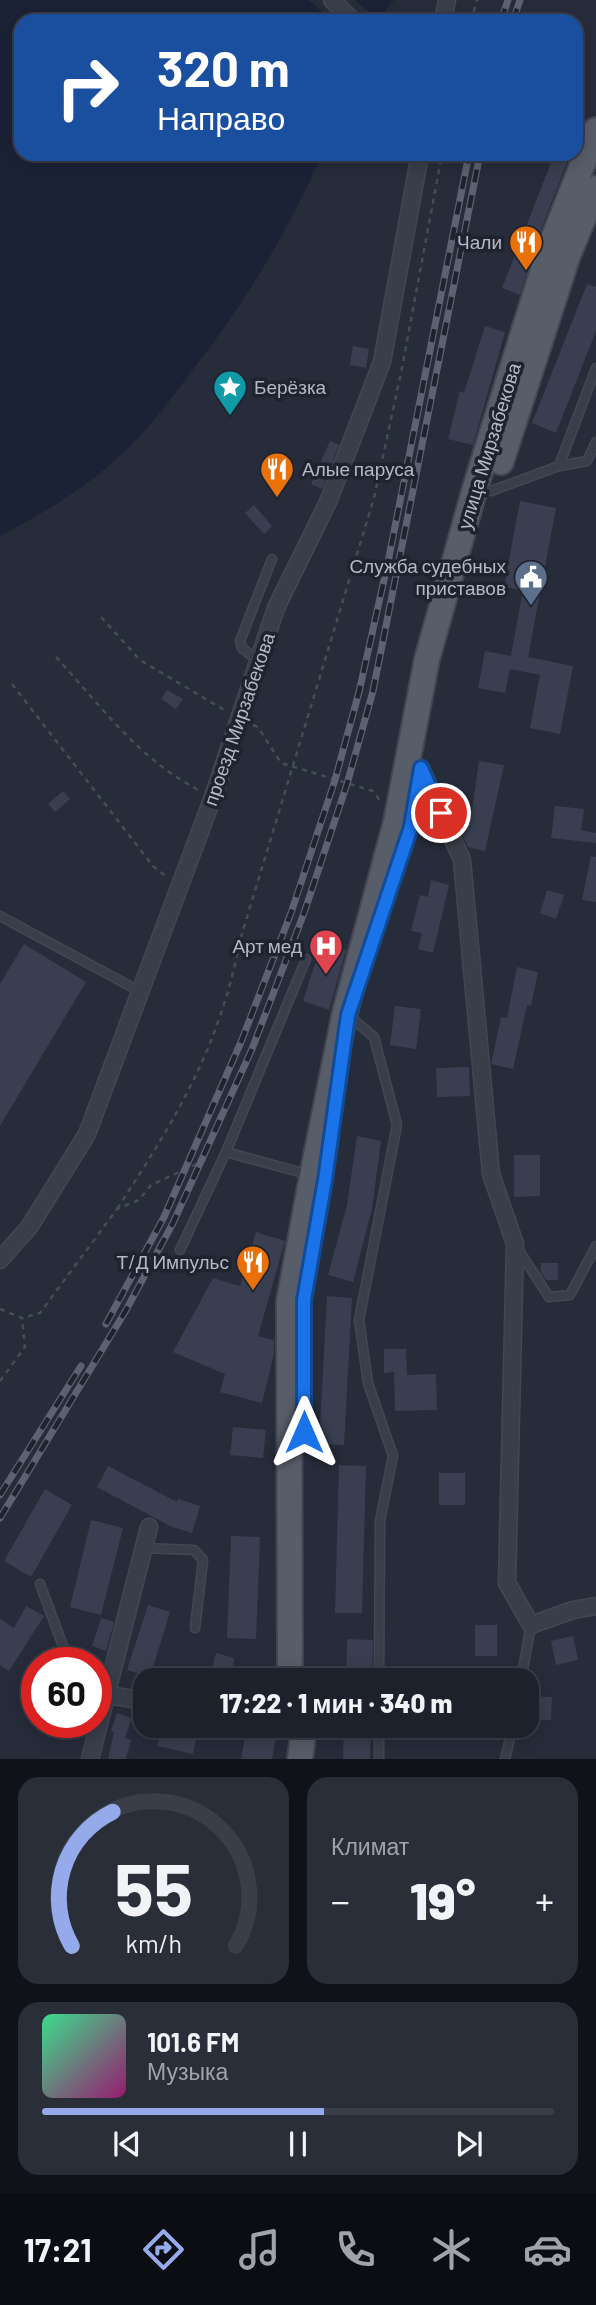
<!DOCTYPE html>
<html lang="ru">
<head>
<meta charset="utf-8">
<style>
  :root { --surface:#1c212c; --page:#292e38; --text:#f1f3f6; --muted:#a0a3a9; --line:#3a3e48; --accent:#95aaeb }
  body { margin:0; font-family:Barlow,sans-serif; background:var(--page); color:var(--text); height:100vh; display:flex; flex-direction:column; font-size:26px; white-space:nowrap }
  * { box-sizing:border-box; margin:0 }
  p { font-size:23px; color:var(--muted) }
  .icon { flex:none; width:38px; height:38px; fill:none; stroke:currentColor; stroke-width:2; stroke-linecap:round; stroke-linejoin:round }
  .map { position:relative; height:1759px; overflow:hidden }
  .side { display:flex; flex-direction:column; gap:18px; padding:18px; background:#0f1218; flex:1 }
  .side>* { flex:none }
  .guide { position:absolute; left:14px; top:14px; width:569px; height:147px; border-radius:21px; box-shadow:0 4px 18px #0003,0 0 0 2px var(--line); background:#1a4fa0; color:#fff; overflow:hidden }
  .speed { position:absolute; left:21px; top:1647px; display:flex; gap:14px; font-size:35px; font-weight:700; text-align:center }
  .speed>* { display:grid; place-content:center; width:91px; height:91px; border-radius:50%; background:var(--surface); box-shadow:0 4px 18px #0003,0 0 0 2px var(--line); line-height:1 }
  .speed .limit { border:10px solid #d22; background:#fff; color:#111 }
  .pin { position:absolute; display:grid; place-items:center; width:60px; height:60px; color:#fff; margin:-30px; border:4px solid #fff; border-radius:50%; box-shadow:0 2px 7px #0007 }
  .me { position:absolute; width:77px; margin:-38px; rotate:0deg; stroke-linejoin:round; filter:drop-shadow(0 0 5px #0008) }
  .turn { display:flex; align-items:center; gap:24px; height:147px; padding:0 28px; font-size:32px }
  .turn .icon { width:91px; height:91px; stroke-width:2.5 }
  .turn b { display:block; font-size:49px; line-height:60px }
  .big { font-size:52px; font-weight:800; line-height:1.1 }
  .side .tile { flex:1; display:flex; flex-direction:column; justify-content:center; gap:10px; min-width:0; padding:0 24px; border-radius:21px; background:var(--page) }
  .side .dial { align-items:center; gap:0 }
  .dial svg { height:182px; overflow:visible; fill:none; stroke:var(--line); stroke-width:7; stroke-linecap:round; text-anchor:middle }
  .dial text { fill:var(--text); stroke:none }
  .song { display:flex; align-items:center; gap:21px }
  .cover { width:84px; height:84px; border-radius:10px; background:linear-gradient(135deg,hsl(150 70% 55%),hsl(320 70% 35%)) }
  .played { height:7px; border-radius:4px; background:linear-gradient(90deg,var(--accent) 55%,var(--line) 55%) }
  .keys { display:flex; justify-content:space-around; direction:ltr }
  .heat { display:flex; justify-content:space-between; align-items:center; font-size:38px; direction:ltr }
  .side .tiles { flex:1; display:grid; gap:18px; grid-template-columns:1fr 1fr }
  .tile:last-child { grid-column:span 2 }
  .trip { position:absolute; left:133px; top:1668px; width:406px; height:70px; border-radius:21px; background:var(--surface); box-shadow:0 4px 18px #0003,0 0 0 2px var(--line); font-weight:800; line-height:70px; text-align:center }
  .dock { display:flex; height:112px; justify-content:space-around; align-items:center; background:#0b0d12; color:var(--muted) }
  .dock .icon { width:49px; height:49px }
  .dock .on { color:var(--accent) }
  .dock b { font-size:32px; color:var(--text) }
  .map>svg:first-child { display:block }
  .water { fill:#1b2236 }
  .building { fill:#393f50 }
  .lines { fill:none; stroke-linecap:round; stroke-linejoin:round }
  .lane-casing { stroke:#434753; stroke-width:11 }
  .street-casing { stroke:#434753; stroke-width:19 }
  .primary-casing { stroke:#434753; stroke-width:28 }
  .path { stroke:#414f53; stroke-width:2.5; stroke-dasharray:5 5; stroke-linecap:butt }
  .lane { stroke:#3a3e4a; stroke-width:8 }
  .street { stroke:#3a3e4a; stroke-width:16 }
  .primary { stroke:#585d6a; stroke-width:24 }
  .rail-casing { stroke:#5c6271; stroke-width:7 }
  .rail { stroke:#1f232f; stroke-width:4.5; stroke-dasharray:13; stroke-linecap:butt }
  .route-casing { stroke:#114b97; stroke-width:18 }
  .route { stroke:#1a73e8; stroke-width:12 }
  .labels { text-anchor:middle; stroke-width:7; stroke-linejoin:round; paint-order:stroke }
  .poi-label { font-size:19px; fill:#b5b9c6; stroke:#1f232f; text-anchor:end }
  .street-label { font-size:19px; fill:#b5b9c6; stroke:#1f232f }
</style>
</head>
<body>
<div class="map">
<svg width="596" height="1759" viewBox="0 0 596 1759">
  <rect width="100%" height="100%" fill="#262c3a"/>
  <!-- water -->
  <g class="water">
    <path d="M0,0H309L331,21H21V154H322C284,239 245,303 188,376C168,403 148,430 123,453C87,487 44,513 0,536Z"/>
    <path d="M355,0H394L379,19Z"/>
  </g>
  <!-- building -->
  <g class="building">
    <path d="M554,155L568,160L536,242L520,295L502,288Z"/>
    <path d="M587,284L596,287V331L556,433L532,423Z"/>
    <path d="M485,326L505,332L473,445L448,439L460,391L464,393Z"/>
    <path d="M353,346L369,349L366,368L350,365Z"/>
    <path d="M330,441L339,445L322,489L311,484Z"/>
    <path d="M520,501L556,508L528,657L573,666L560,734L530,728L540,675L510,669L505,693L478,688L485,651L511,656L523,590L504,587Z"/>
    <path d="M254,505L272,526L264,534L245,513Z"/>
    <path d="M167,690L183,699L176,709L161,699Z"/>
    <path d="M479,761L504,765L485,851L468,847L461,832L466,808L472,810Z"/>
    <path d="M63,791L70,799L55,812L48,804Z"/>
    <path d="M555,806L584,809L581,830L596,833V843L551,838Z"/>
    <path d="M591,856L596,857V902L582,900Z"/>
    <path d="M431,880L449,885L433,953L418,949L422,933L411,931L420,895L428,897Z"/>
    <path d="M547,890L564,895L556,919L540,913Z"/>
    <path d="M322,942L346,950L329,1010L303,1001Z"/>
    <path d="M24,944L86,982L0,1126V984Z"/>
    <path d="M517,967L538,972L531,1006L527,1005L513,1069L491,1064L501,1017L507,1018Z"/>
    <path d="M395,1006L421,1009L416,1049L390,1045Z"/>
    <path d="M469,1067L470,1096L437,1097L436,1068Z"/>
    <path d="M357,1136L381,1141L372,1209L353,1282L328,1275L347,1205Z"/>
    <path d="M514,1155H540V1196L514,1197Z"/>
    <path d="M256,1232L285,1241L258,1336L274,1340V1354L262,1403L220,1392L225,1374L173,1352L213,1278L240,1286Z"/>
    <path d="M541,1263H558V1280H546L541,1273Z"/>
    <path d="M327,1296L352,1298L344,1445L319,1444Z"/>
    <path d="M384,1349H406L407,1375L436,1374L437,1410L395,1411L394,1372L384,1373Z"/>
    <path d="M233,1427L266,1430L263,1458L230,1455Z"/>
    <path d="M339,1465L366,1466L362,1613H335Z"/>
    <path d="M108,1466L177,1502L178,1499L200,1506L192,1533L170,1526L97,1487Z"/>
    <rect x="439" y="1473" width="26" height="32"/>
    <path d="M45,1489L72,1505L31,1577L4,1561Z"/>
    <path d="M91,1520L123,1528L101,1615L70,1607Z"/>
    <path d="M231,1536L260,1537L256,1639L227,1638Z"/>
    <path d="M148,1605L170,1612L150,1677L127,1670Z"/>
    <path d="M26,1606L44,1616L9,1671L0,1665V1619L14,1628Z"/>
    <path d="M101,1618L114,1622L106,1651L92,1646Z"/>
    <rect x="475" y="1625" width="22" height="31"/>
    <path d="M573,1636L578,1660L556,1665L551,1641Z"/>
    <path d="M347,1639L373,1640L372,1680H346Z"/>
    <path d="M216,1653L234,1658L233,1669L238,1670L236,1680H209Z"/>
    <path d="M527,1696L552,1697L551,1720H527Z"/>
    <path d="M117,1713L132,1718L125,1738L131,1740L126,1759H108L114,1732L111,1731Z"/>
    <path d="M41,1722H69L63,1739L38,1731Z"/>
    <path d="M162,1726L180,1730L181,1726H199L193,1754L157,1746Z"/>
    <path d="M247,1726H278L272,1759H241Z"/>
    <path d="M344,1726H371L370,1759H343Z"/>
  </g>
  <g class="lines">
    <!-- lane casing -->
    <g class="lane-casing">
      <g id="lane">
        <path d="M559,466L596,368"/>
        <path d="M480,487L491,491L559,466L587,461L596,442"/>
        <path d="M258,661L242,648L240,641L272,559"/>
        <path d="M0,916L141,992"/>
        <path d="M348,1015L374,1037L397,1125L359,1320L368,1383L393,1456L380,1521L379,1680"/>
        <path d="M226,1152L325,1179"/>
        <path d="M518,1249L549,1297L570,1295L596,1246"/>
        <path d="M180,1250L226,1152L306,959"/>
        <path d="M144,1548L194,1550L203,1560L195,1628"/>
        <path d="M40,1584L66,1654L93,1662"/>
        <path d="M521,1680L531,1625"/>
        <path d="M379,1759V1726"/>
        <path d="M505,1759L513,1726"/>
      </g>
    </g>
    <!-- street casing -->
    <g class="street-casing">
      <g id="street">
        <path d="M332,0L353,21"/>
        <path d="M443,21L447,0"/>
        <path d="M406,763L421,768L462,860L491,1174L515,1244L507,1583L531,1625L573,1610L596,1606"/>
        <path d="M0,1260L30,1226L87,1134L213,797L276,608L328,502L382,362L420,154"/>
        <path d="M108,1695L145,1701"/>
        <path d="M90,1759L149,1527"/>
      </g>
    </g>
    <!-- primary casing -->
    <g class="primary-casing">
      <g id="primary">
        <path d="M501,462L568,255L596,188"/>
        <path d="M290,1680L289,1301L312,1176L345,1012L396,822L427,659L476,485L550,247L596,130"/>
        <path d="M300,1759L304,1726"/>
      </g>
    </g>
    <!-- path -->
    <g class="path">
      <path d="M471,21L477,0"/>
      <path d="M101,617L140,660L226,711"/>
      <path d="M56,657C100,705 141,762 201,791"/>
      <path d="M12,684L153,866L167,877"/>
      <path d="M253,725L258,727L281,763L373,791L381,802"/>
      <path d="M117,1209C178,1115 219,1049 241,937L374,498L402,368L442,154"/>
      <path d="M0,1309L22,1318L40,1313L117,1209L139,1200L151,1185L210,1158"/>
      <path d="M0,1381L25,1347L22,1318"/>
    </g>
    <!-- lane -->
    <use href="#lane" class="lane"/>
    <!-- street -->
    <use href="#street" class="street"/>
    <!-- primary -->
    <use href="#primary" class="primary"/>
    <!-- rail casing -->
    <g class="rail-casing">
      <g id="rail">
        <path d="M501,21L508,0"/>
        <path d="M513,21L520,0"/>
        <path d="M106,1324L164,1217L241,1042L291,913L335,780L359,692L388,562L469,154"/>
        <path d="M0,1495L81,1366"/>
        <path d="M0,1518L125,1312L173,1223L252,1049L304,913L347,784L373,691L480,154"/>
      </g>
    </g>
    <!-- rail -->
    <use href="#rail" class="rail"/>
  </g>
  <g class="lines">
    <!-- route casing -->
    <g class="route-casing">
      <path id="route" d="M304,1432V1300L325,1180L348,1015L411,827L421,768L441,813"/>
    </g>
    <!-- route -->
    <use href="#route" class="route"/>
  </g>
  <!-- icons -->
  <defs>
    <g id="restaurant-pin" transform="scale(1.75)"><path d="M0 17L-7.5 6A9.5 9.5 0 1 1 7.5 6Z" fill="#e8710a" stroke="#1f232f"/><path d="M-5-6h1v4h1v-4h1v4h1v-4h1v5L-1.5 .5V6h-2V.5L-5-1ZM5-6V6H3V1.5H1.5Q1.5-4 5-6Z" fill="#fff"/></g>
    <g id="sight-pin" transform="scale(1.75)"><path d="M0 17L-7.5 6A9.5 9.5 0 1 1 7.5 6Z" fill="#0f9aa8" stroke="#1f232f"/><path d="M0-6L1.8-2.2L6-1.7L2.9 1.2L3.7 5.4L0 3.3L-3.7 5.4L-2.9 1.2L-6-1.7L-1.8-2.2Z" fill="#fff"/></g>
    <g id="civic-pin" transform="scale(1.75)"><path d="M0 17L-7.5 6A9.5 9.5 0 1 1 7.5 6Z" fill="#5c6f8a" stroke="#1f232f"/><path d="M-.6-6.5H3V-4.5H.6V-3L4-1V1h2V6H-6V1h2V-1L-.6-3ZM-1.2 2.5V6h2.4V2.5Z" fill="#fff"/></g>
    <g id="hospital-pin" transform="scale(1.75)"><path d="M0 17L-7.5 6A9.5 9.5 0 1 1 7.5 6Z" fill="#e0444e" stroke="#1f232f"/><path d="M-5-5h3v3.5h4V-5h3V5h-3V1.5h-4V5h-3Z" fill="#fff"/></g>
  </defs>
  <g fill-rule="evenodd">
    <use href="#restaurant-pin" x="526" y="242"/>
    <use href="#sight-pin" x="230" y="387"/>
    <use href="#restaurant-pin" x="277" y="469"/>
    <use href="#civic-pin" x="531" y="577"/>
    <use href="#hospital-pin" x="326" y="946"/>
    <use href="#restaurant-pin" x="253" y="1262"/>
  </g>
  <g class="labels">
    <!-- poi labels -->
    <g class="poi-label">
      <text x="502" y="249">Чали</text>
      <text x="254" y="394" text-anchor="start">Берёзка</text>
      <text x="302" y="476" text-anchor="start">Алые паруса</text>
      <text x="506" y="573">Служба судебных<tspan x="506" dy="22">приставов</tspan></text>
      <text x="302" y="953">Арт мед</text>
      <text x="229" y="1269">Т/Д Импульс</text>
    </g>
    <!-- street labels -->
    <g class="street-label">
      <text transform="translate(489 446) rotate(-73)" y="7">улица Мирзабекова</text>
      <text transform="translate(239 719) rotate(-71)" y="7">проезд Мирзабекова</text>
    </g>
  </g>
</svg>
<div class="speed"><div class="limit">60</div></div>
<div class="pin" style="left:441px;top:813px;background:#d93025"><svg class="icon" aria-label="arrive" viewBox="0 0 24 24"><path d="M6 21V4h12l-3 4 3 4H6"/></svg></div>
<svg class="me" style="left:304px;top:1432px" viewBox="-20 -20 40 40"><path d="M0-17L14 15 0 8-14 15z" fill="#1a73e8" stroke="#fff" stroke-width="4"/></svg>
<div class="trip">17:22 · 1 мин · 340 m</div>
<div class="guide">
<div class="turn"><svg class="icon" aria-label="right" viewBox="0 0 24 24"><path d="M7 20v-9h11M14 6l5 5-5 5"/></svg><div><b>320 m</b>Направо</div></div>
</div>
</div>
<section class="side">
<div class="tiles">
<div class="tile dial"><svg viewBox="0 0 100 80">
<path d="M14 69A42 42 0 1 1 86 69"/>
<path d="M14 69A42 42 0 0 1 32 10" stroke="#95aaeb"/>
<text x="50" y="56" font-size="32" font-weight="700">55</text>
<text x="50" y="72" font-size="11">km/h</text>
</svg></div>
<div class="tile"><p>Климат</p>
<div class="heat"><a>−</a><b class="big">19°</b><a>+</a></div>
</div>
<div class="tile">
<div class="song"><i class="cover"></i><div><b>101.6 FM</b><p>Музыка</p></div></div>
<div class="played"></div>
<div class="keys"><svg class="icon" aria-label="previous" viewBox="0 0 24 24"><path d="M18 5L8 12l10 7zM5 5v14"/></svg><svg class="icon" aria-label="pause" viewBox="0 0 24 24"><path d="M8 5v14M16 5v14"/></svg><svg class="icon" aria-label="next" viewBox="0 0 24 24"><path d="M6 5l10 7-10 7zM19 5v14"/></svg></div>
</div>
</div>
</section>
<nav class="dock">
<b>17:21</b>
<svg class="icon on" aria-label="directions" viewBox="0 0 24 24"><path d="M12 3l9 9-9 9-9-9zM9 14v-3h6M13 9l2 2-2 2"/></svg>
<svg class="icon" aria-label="music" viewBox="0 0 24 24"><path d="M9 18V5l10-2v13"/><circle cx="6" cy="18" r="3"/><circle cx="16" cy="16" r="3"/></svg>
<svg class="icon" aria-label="phone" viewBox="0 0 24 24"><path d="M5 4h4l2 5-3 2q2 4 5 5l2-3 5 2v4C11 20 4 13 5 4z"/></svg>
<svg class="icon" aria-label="climate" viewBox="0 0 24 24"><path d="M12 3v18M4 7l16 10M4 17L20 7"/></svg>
<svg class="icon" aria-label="car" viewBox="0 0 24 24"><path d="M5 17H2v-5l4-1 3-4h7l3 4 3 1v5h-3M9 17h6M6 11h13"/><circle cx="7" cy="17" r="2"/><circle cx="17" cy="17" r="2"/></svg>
</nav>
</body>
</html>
